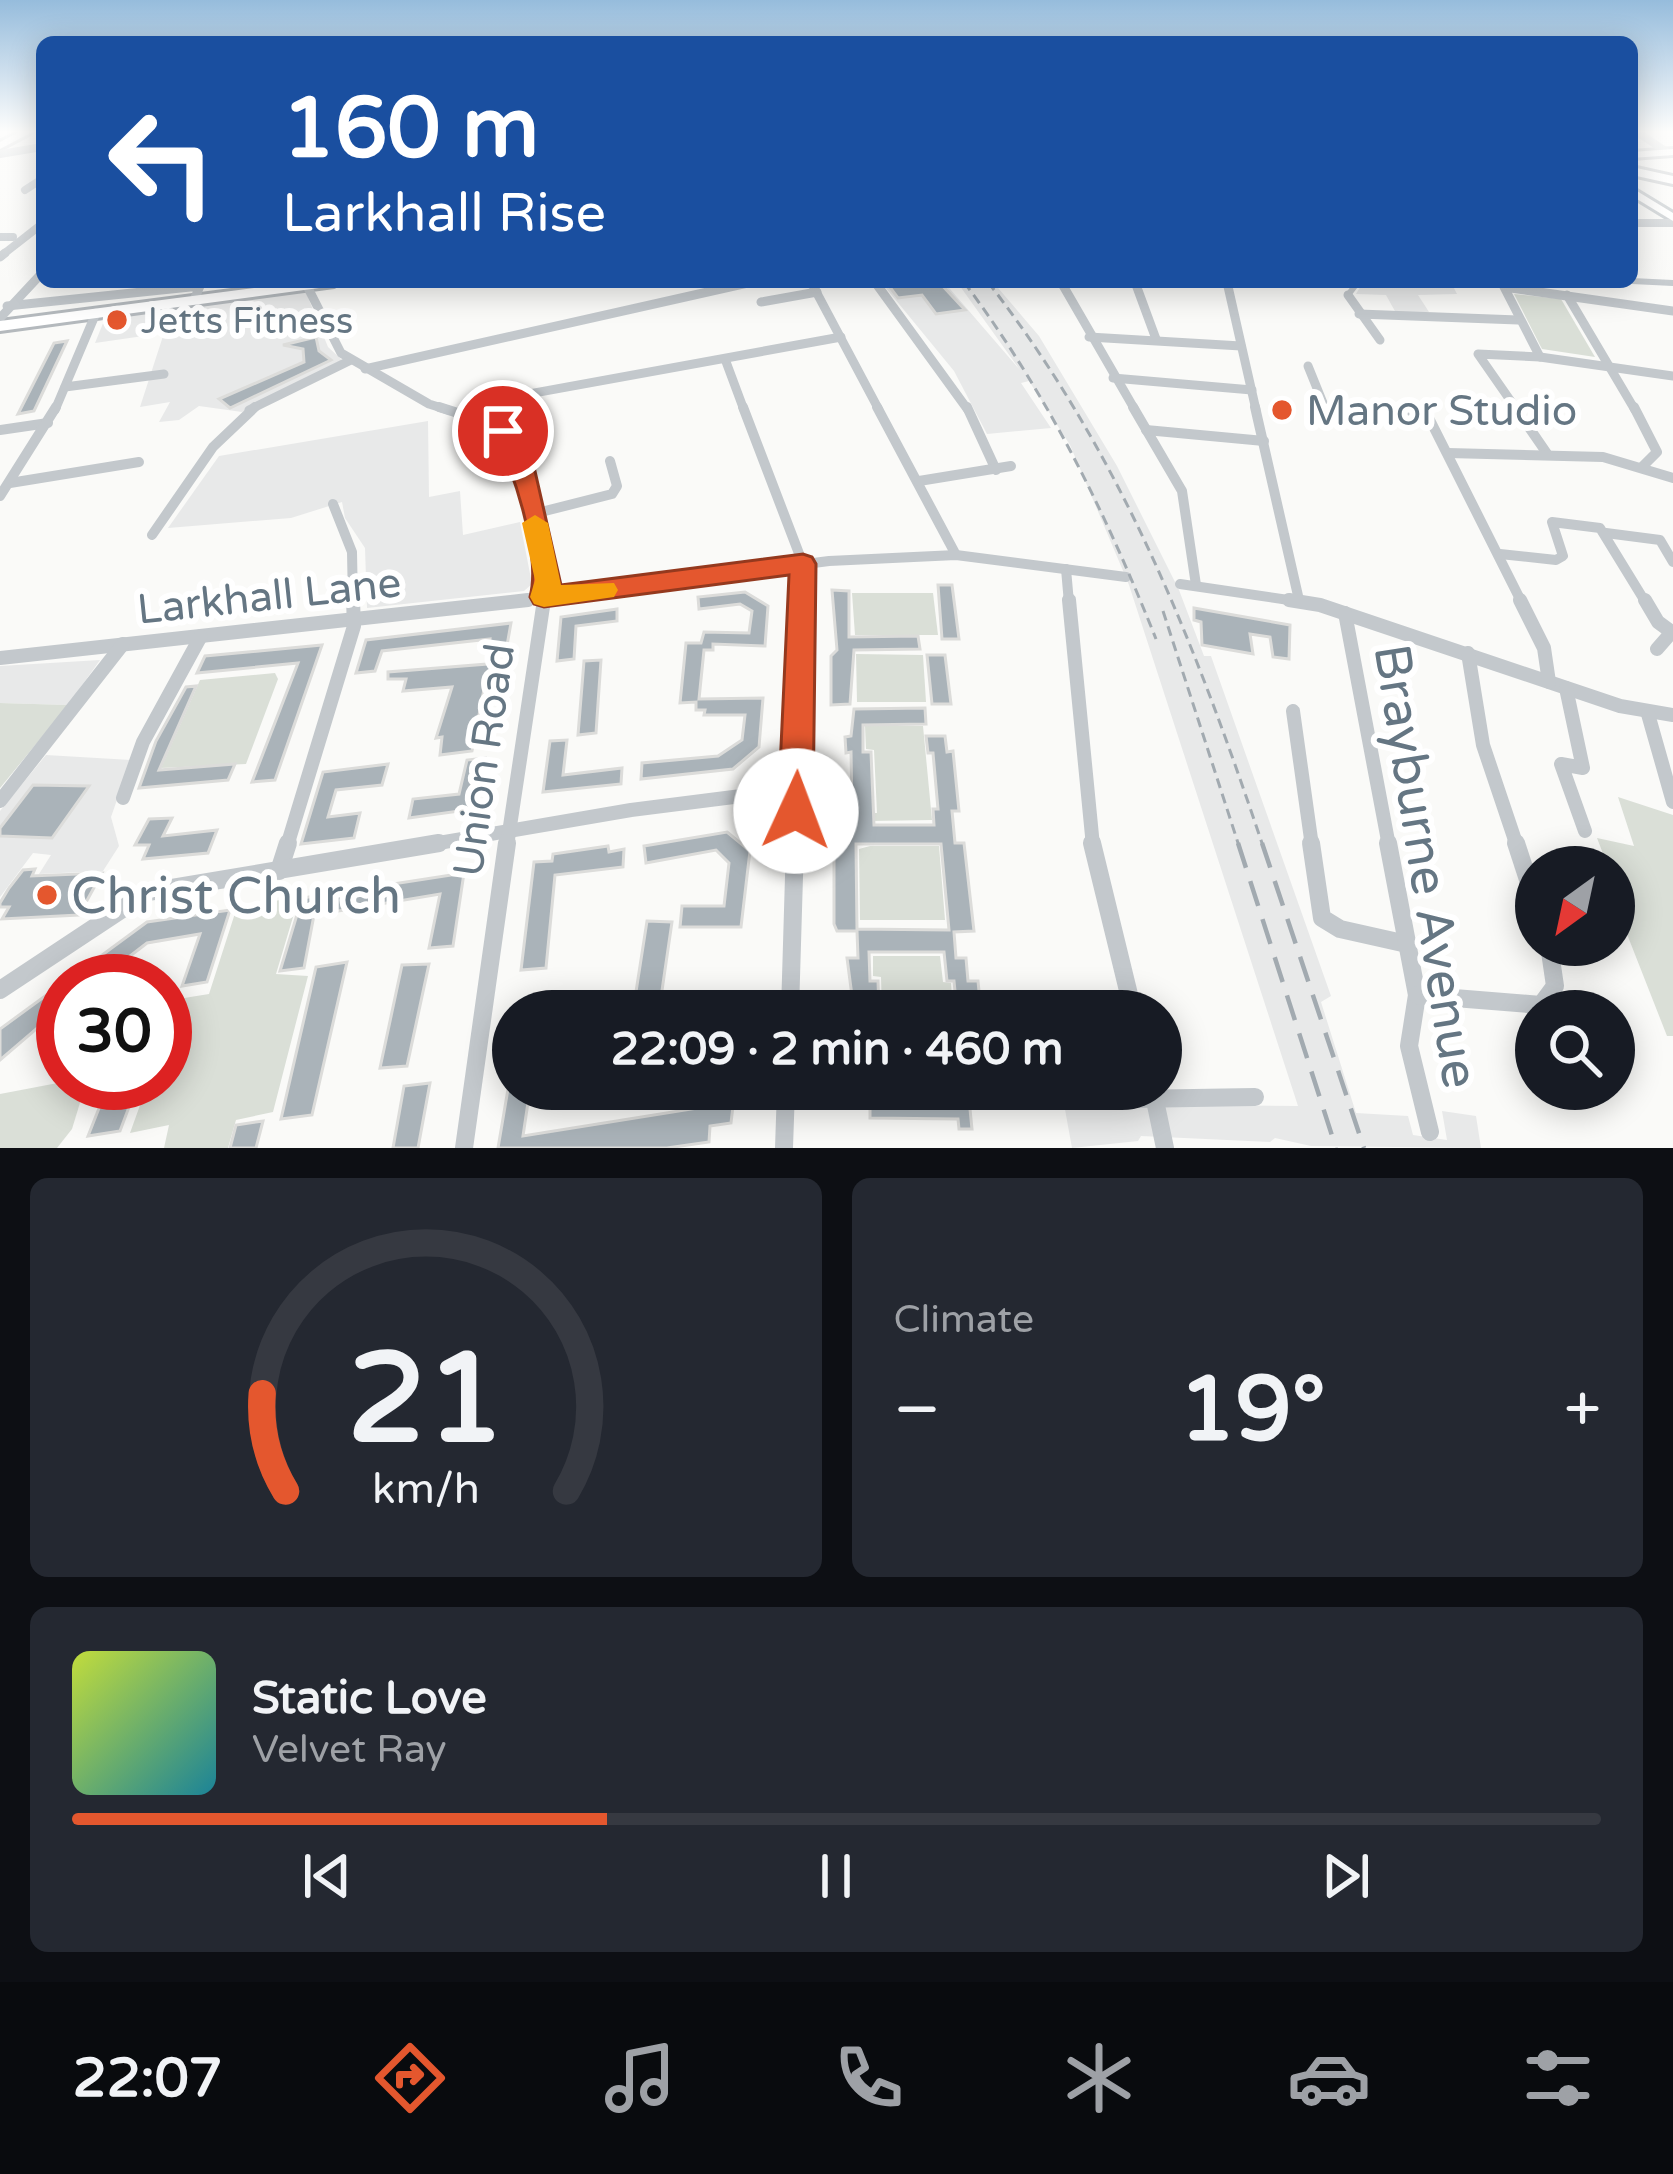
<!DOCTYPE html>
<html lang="en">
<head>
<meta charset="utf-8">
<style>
  :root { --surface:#171b24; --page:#242831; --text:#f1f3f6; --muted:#9ea1a6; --line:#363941; --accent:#e4572e }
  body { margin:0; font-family:"Varela Round",sans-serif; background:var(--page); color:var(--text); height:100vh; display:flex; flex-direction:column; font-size:45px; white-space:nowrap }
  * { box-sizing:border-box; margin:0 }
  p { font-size:39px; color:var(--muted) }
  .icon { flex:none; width:66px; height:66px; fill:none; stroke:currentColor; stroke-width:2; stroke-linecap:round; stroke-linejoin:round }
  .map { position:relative; height:1148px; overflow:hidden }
  .side { display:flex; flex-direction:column; gap:30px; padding:30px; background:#0d0f14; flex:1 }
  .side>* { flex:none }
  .guide { position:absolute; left:36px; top:36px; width:1602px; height:252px; border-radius:18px; box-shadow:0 6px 30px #0003; background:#1a4fa0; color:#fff; overflow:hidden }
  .needle { width:78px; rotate:213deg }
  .tools { position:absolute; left:1515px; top:846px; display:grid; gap:24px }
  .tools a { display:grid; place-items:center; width:120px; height:120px; border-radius:50%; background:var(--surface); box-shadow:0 6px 30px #0003; font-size:60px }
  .speed { position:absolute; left:36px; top:954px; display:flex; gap:24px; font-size:60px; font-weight:700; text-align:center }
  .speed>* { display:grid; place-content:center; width:156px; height:156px; border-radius:50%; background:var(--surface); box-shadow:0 6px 30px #0003; line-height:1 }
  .speed .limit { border:18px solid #d22; background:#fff; color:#111 }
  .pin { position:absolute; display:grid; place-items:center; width:102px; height:102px; color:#fff; margin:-51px; border:6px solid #fff; border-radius:50%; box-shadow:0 3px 12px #0007 }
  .me { position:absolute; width:132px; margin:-66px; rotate:2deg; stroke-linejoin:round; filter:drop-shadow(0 0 9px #0008) }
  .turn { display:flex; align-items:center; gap:42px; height:252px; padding:0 48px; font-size:54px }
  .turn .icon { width:156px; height:156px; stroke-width:2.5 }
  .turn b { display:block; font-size:84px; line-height:102px }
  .big { font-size:90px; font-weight:800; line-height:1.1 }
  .side .card { flex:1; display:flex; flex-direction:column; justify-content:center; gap:18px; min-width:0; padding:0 42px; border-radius:18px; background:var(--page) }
  .side .dial { align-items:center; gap:0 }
  .dial svg { height:312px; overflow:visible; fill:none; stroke:var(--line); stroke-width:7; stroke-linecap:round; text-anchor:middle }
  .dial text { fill:var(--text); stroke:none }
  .song { display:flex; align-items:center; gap:36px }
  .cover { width:144px; height:144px; border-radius:18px; background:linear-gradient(135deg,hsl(70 70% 55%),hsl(190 70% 35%)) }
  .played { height:12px; border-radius:6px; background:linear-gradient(90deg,var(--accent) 35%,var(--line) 35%) }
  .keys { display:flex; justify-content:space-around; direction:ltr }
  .heat { display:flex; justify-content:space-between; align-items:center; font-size:66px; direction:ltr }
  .side .tiles { flex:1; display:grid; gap:30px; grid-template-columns:1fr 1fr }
  .card:last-child { grid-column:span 2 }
  .trip { position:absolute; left:492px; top:990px; width:690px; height:120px; border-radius:60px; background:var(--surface); box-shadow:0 6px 30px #0003; font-weight:800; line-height:120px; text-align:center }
  .tab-bar { display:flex; height:192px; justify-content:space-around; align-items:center; background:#090b0e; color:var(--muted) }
  .tab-bar .icon { width:84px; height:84px }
  .tab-bar .on { color:var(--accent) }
  .tab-bar b { font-size:54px; color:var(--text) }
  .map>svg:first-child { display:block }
  .built { fill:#e8e9e9 }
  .green { fill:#dadfd7 }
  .building { fill:#aab3b9; stroke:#dcdcda; stroke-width:3; fill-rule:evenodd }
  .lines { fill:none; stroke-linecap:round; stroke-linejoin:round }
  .secondary-casing { stroke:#b3babf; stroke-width:6 }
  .trunk-casing { stroke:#b4b9bd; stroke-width:6 }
  .pedestrian { stroke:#c3c8cc; stroke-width:6 }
  .minor-far4 { stroke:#c3c8cc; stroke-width:8 }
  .minor-far3 { stroke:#c3c8cc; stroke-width:9 }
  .minor-far2 { stroke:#c3c8cc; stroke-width:10 }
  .minor-far1 { stroke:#c3c8cc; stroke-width:14 }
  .minor { stroke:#c3c8cc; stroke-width:18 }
  .secondary { fill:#fff; fill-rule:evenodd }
  .trunk { fill:#fff; fill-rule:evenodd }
  .rail-far1 { stroke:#a2aab0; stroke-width:3; stroke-dasharray:10 6; stroke-linecap:butt }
  .rail { stroke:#a2aab0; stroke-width:4.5; stroke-dasharray:26 14; stroke-linecap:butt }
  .route { fill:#e4572e; stroke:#94391e; stroke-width:3 }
  .slow { fill:#f59e0b }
  .poi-dot { fill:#e4572e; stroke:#fff; stroke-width:4.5 }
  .labels { text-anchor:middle; stroke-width:12; stroke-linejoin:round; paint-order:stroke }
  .far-poi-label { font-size:36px; fill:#657683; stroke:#fff; text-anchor:start }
  .poi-label { font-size:42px; fill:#657683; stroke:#fff; text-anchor:start }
  .street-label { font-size:42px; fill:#657683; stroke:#fff }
  .near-street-label { font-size:51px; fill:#657683; stroke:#fff }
  .near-poi-label { font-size:51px; fill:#657683; stroke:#fff; text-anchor:start }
</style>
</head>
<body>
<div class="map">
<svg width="1673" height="1148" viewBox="0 0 1673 1148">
  <rect width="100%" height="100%" fill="#fafaf8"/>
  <!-- built -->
  <g class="built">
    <path d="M881,282H944L1020,370L957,282H993L1039,336L1117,466L1179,590L1204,656H1211L1331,996L1321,1002L1356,1113L1408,1116L1413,1135L1447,1140L1442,1111L1476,1116L1481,1148L1311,1146L1275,1138L1270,1142L1141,1136L1138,1141L1072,1148L1064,1104L1298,1106L1129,585L1070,445L1029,381L1021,383L1051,428L987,434L954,371Z"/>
    <path d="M1363,282H1451L1457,294L1418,295L1429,312L1396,313L1386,295L1356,294Z"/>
    <path d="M305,290L328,347L342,360L242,412L199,406L179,420L159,422L170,402L140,407L164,333L95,343L106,316Z"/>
    <path d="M428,421L429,497L460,491L463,535L520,522L532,584L524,591L367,608L365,548L345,518L342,502L291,518L168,528L219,456Z"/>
    <path d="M100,660L68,705L0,703V666Z"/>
    <path d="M46,755L131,760L111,817L119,846L103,871L39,874L51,855L33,853L0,897V811Z"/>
  </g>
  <!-- green -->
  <g class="green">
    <path d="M1514,294L1561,299L1595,357L1542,349Z"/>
    <path d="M852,593H933L938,635H855Z"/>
    <path d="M856,654L923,655L926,702H857Z"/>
    <path d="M275,673L278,679L246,764L161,768L200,680Z"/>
    <path d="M0,703L68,705L0,788Z"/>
    <path d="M865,726H923L932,820L870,821V813H877L874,750L866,749Z"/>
    <path d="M1618,797L1673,815V1036H1667L1614,901V867L1599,863L1607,864L1597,838L1634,846Z"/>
    <path d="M870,846H939L945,920H860L859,849Z"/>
    <path d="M299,897L276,974L308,976L273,1112L236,1120L228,1148H164L169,1125L130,1133L148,1083H165V1036L178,999L209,994L237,907Z"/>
    <path d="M873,956H940L943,982L951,983L953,1011H882L881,977L873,976Z"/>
    <path d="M63,1082L86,1083L72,1129L57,1148H0V1094Z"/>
  </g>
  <!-- building -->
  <g class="building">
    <path d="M886,282H939L965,310L936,314L922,295L898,298Z"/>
    <path d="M316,337L319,351L331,360L230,408L219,399L304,362L303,349L283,345Z"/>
    <path d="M67,341L34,411L18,414L54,343Z"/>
    <path d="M938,585H952L959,639H942Z"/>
    <path d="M832,590L849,591V637L918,636L920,649L854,650L850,704L831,705V656L837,650Z"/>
    <path d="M745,592L768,606L765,646L713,644V650H704L699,699L763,698L759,747L733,769L641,779L642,763L718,756L742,740L745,715H704L705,710H696V702L680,703L686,643H701L704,632L749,633L752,611L740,604L699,609L698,597Z"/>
    <path d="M1194,608L1290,625L1289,659L1273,657L1270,637L1250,634L1253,654L1202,645L1201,622L1194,620Z"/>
    <path d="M617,609V621L576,626L574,659L557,661L561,617Z"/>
    <path d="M511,623L506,651L498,652L494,683L485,684L472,751L440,755L442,737L436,738L452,687L403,691L406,679H388V672L487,664L490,639L382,651L375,671L356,673L366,640Z"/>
    <path d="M322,645L275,780L252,782L298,663L197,673L205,656Z"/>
    <path d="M927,655H945L951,704H932Z"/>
    <path d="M601,660L596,733L578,735L584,661Z"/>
    <path d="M196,686L159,770L235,764L228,780L139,788L156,741L186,687Z"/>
    <path d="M925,708L926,724L863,725V752H871L874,825H934L933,809H938L933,753H928L926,736H945L947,752L953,751L959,811H952L955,843H964L974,931L954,932L956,958H966L968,981H978L981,1011H957L954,981H947L944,952H869L870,981H878L879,1011H854L847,958H858L857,931H837L834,924V850L837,842H846V809H852L851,752L846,753L845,737L851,736L854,709ZM856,844H941L949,930L857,929Z"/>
    <path d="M567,740L563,775L622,768L621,784L543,792L550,741Z"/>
    <path d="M485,758L474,809L409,818L413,799L459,794L467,760Z"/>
    <path d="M388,764L382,785L336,790L328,817L360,813L354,838L301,844L323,772Z"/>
    <path d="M33,785L89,786L52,838L0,836V828Z"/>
    <path d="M172,818L163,836L217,830L208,853L143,859L149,845H135L149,819Z"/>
    <path d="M727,832L750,851L741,927H680L682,906H724L729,863L716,850L646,863L644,846Z"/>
    <path d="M608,846L609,852L624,849L623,867L555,875L546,968L521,970L534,862L552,861L553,854Z"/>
    <path d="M35,869L32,876L102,873L79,915L2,919L9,907H0V903L9,888L23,870Z"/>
    <path d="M464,873L453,946L429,948L440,894L314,915L304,968L280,971L302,898Z"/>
    <path d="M230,910L207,982L182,986L200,934L147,943L108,973L98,958L147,922Z"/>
    <path d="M647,921L672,922L659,1011H633Z"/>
    <path d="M347,962L312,1115L281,1119L316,967Z"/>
    <path d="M429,964L407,1066L380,1068L402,965Z"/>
    <path d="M63,983V1006L0,1060V1029Z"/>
    <path d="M109,1083H138L120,1131L88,1136Z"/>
    <path d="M430,1083L418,1148H393L404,1086Z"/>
    <path d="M508,1089H530L523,1136L704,1107L706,1089H735L731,1123L710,1126L709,1142L667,1148H498Z"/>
    <path d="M956,1089H968L972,1129H959L958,1119L870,1118V1091Z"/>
    <path d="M263,1121L256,1148H230L236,1125Z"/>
  </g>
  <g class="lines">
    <!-- secondary casing -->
    <g class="secondary-casing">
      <path id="secondary" d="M1632,188L1673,213V221L1632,196Z"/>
    </g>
    <!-- trunk casing -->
    <g class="trunk-casing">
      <g id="trunk">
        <path d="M19,132H32L0,149V142Z"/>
        <path d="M1673,149V155L1632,158V152Z"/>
        <path d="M1632,167L1673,176V184L1632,175Z"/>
        <path d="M301,282H341L334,286L0,331V321Z"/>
      </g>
    </g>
    <!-- pedestrian -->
    <g class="pedestrian">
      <path d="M1632,281L1673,283"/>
      <path d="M1348,295L1358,282"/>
    </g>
    <!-- minor-far4 -->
    <g class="minor-far4">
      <path d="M1637,132L1667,152"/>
      <path d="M0,154L42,147"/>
      <path d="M25,190L42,179"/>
      <path d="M1632,223H1673"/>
      <path d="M0,237H13"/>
      <path d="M1,256L42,224"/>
    </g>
    <!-- minor-far3 -->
    <g class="minor-far3">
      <path d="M0,257L5,253"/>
      <path d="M811,282L879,410"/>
      <path d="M875,282L968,410"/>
      <path d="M1061,282L1135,410"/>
      <path d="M1135,282L1156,339"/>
      <path d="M1227,282L1256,410"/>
      <path d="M307,286L341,353L429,404L448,410"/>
      <path d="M1348,295L1380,340"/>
      <path d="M1567,295L1635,410"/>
      <path d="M761,302L817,292"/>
      <path d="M7,306L200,286L194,300"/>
      <path d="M1359,314L1518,320"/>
      <path d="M0,318L42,273"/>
      <path d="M1089,337L1241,346"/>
      <path d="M1540,357L1504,287L1673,311"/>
      <path d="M725,359L744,410"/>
      <path d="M1308,366L1325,408L1353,410"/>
      <path d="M365,369L752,282"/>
      <path d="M1113,378L1252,390"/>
      <path d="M65,387L164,374"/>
      <path d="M55,410L96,313"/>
      <path d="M249,410L351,360"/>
      <path d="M472,410L485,402L841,337"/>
      <path d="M1517,410L1478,354L1540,357L1673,376"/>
    </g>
    <!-- minor-far2 -->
    <g class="minor-far2">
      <path d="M439,407L489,423L514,445L548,579L543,603"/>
      <path d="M743,407L803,564L802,603"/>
      <path d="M877,407L956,555"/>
      <path d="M967,407L996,470"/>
      <path d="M1133,407L1182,491L1196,585"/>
      <path d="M1255,407L1299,600"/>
      <path d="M1325,407L1428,416L1522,603"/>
      <path d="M1515,407L1548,455"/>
      <path d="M1634,407L1657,452L1642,467"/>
      <path d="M465,415L477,407"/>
      <path d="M0,430L48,423"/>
      <path d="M1146,430L1264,441"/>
      <path d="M1448,453L1603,457L1673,478"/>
      <path d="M919,481L1011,466"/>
      <path d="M10,483L139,462"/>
      <path d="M0,496L56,407"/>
      <path d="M333,504L352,552L353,603"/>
      <path d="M533,514L612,494L617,486L610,461"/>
      <path d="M1606,533L1660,540L1673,562"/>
      <path d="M152,535L213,447L255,407"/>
      <path d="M1500,554L1556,560L1563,556L1552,522L1600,528L1646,603"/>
      <path d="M1066,569L1069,603"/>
      <path d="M1180,584L1309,603"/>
      <path d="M504,603L829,561L956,555L1126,577"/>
    </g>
    <!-- minor-far1 -->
    <g class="minor-far1">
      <path d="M1069,600L1093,846"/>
      <path d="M1289,600L1320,605L1620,706L1673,715"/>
      <path d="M1520,600L1544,648L1549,682"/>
      <path d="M1645,600L1658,622L1673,633"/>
      <path d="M1345,613L1389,846"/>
      <path d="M1657,649L1671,633"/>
      <path d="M1468,653L1483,745L1517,846"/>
      <path d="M0,658L528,600"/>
      <path d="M1566,688L1583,768L1561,764L1585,831"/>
      <path d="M1293,711L1312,846"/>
      <path d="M1648,714L1673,802"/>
      <path d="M123,798L143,742L201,636"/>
      <path d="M0,801L123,644"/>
      <path d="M287,846L354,626L353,600"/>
      <path d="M421,846L631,810L796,789"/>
      <path d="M507,846L544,600"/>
      <path d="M795,846L802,600"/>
    </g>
    <!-- minor -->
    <g class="minor">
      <path d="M1092,843L1133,1011"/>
      <path d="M1311,843L1322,918L1340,929L1407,944"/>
      <path d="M1388,843L1417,995L1409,1046L1430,1132"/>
      <path d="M1516,843L1536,904"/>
      <path d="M279,871L288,843"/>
      <path d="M0,990L148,892L439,843"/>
      <path d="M1417,995L1541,1005L1555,986L1549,945"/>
      <path d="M790,1011L795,843"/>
      <path d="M1153,1091L1165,1148"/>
      <path d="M1070,1100L1255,1097"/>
      <path d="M464,1148L507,843"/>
      <path d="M784,1148L786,1089"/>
    </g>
    <!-- secondary -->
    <use href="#secondary" class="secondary"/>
    <!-- trunk -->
    <use href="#trunk" class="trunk"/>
    <!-- rail-far1 -->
    <g class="rail-far1">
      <path d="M964,282C1047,393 1105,511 1156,639"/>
      <path d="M988,282C1122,455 1194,641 1263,846"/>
      <path d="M1163,611L1239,846"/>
    </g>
    <!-- rail -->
    <g class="rail">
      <path d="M1238,843L1336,1148"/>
      <path d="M1262,843L1364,1148"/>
    </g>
  </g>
  <!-- sky -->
  <linearGradient id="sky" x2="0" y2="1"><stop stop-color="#96bcdc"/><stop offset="0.45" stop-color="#fdfdfc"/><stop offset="1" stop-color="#fdfdfc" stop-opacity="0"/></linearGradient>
  <rect width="1673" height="293" fill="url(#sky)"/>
  <!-- route -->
  <path class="route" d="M503,424L511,427L532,458L561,585L803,554L812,557L816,564L813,811L808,822L796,826L783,822L778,811L789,575L544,607L534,604L530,597C541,556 514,467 492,431Z"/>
  <!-- slow -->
  <path class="slow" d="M535,515L548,523L561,585L614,583L618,590L614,597L544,607L534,604L530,597L535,580L522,523Z"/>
  <!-- markers -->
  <g class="poi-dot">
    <circle cx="117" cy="320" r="12"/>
    <circle cx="1282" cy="410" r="12"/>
    <circle cx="47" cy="895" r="12"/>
  </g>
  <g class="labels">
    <!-- far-poi labels -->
    <g class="far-poi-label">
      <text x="141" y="333">Jetts Fitness</text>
    </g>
    <!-- poi labels -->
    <g class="poi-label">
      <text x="1306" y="425">Manor Studio</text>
    </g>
    <!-- street labels -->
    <g class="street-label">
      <text transform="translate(269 595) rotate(-6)" y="15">Larkhall Lane</text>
      <text transform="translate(483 760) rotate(-82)" y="15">Union Road</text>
    </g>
    <!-- near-street labels -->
    <g class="near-street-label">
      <text transform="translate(1427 866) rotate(81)" y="18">Brayburne Avenue</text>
    </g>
    <!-- near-poi labels -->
    <g class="near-poi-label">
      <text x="71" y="913">Christ Church</text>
    </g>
  </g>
</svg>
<div class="tools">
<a><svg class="needle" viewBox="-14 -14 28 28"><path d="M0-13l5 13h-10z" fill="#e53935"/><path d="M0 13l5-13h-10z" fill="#9ea1a6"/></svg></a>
<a><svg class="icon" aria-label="search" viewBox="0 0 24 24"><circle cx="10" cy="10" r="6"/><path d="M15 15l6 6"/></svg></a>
</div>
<div class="speed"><div class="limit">30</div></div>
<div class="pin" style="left:503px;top:431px;background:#d93025"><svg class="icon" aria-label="arrive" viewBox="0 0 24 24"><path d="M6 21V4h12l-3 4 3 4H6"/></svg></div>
<svg class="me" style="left:796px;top:811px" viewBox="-20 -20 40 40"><circle r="19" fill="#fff"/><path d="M0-13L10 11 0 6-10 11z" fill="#e4572e"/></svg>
<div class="trip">22:09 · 2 min · 460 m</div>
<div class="guide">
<div class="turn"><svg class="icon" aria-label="left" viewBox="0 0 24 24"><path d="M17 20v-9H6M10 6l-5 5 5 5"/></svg><div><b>160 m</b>Larkhall Rise</div></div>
</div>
</div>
<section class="side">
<div class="tiles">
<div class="card dial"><svg viewBox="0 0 100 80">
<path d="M14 69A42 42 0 1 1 86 69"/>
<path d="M14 69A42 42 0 0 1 8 44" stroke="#e4572e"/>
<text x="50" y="56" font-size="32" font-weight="700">21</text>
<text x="50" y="72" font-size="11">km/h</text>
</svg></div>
<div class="card"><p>Climate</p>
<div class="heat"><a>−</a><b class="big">19°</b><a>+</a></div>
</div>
<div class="card">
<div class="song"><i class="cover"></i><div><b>Static Love</b><p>Velvet Ray</p></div></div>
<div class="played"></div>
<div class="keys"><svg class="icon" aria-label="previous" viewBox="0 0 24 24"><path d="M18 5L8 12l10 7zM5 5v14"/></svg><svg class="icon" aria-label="pause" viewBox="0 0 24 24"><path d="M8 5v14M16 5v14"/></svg><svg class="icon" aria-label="next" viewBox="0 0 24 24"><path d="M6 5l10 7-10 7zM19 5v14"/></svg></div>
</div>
</div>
</section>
<nav class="tab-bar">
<b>22:07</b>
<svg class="icon on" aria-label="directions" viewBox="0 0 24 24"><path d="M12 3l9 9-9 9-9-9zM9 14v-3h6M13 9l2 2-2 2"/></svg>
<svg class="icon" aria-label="music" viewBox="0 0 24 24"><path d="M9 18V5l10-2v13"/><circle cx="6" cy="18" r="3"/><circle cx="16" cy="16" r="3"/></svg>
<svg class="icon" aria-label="phone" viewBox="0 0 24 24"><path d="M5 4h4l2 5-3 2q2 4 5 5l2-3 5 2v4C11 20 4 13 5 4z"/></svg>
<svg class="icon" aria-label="climate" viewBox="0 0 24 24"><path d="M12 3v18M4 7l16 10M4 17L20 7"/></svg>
<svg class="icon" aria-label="car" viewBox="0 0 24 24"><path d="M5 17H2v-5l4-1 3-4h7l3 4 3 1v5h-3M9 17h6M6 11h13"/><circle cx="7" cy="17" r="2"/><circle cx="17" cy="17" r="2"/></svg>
<svg class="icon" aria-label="filters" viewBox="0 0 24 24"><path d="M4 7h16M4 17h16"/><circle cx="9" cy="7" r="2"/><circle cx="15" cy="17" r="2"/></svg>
</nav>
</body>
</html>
